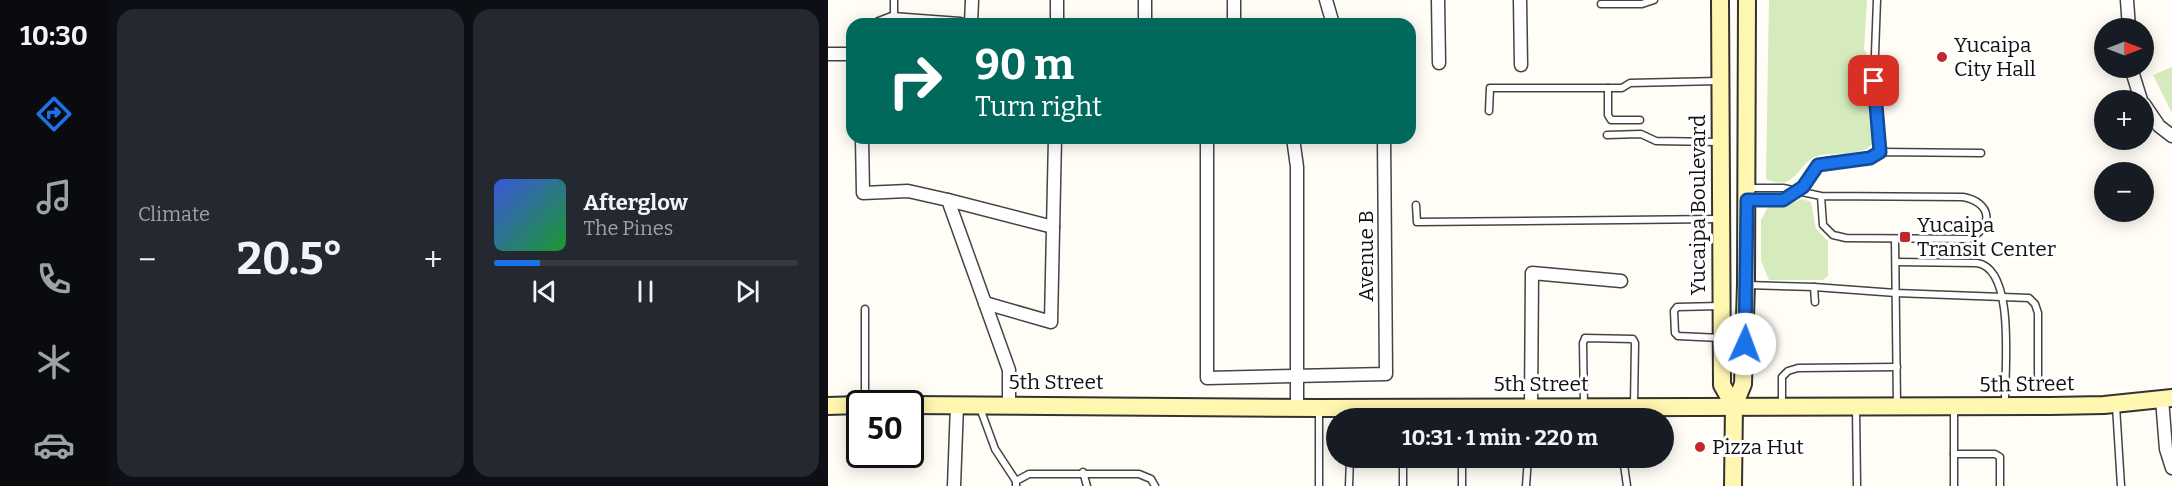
<!DOCTYPE html>
<html lang="en">
<head>
<meta charset="utf-8">
<style>
  :root { --surface:#171b24; --page:#242831; --text:#f1f3f6; --muted:#9ea1a6; --line:#363941; --accent:#1a73e8 }
  body { margin:0; font-family:Bitter,serif; background:var(--page); color:var(--text); height:100vh; display:flex; flex-direction:column; font-size:22px; white-space:nowrap }
  * { box-sizing:border-box; margin:0 }
  p { font-size:20px; color:var(--muted) }
  .icon { flex:none; width:33px; height:33px; fill:none; stroke:currentColor; stroke-width:2; stroke-linecap:round; stroke-linejoin:round }
  .map { position:relative; flex:1; overflow:hidden }
  .drawer { display:flex; flex-direction:column; gap:9px; padding:9px; background:#0d0f14; width:720px }
  .drawer>* { flex:none }
  .banner { position:absolute; left:18px; top:18px; width:570px; height:126px; border-radius:18px; box-shadow:0 3px 15px #0003; background:#00695c; color:#fff; overflow:hidden }
  .needle { width:39px; rotate:90deg }
  .fabs { position:absolute; left:1266px; top:18px; display:grid; gap:12px }
  .fabs a { display:grid; place-items:center; width:60px; height:60px; border-radius:50%; background:var(--surface); box-shadow:0 3px 15px #0003; font-size:30px }
  .speed { position:absolute; left:18px; top:390px; display:flex; gap:12px; font-size:30px; font-weight:700; text-align:center }
  .speed>* { display:grid; place-content:center; width:78px; height:78px; border-radius:50%; background:var(--surface); box-shadow:0 3px 15px #0003; line-height:1 }
  .speed .limit { border:3px solid #111; border-radius:9px; background:#fff; color:#111 }
  .pin { position:absolute; display:grid; place-items:center; width:51px; height:51px; color:#fff; margin:-26px; border-radius:12px; box-shadow:0 3px 9px #0006 }
  .me { position:absolute; width:66px; margin:-33px; rotate:2deg; stroke-linejoin:round; filter:drop-shadow(0 0 4px #0008) }
  .turn { display:flex; align-items:center; gap:21px; height:126px; padding:0 30px; font-size:27px }
  .turn .icon { width:78px; height:78px; stroke-width:2.5 }
  .turn b { display:block; font-size:42px; line-height:51px }
  .big { font-size:45px; font-weight:700; line-height:1.1 }
  .drawer .card { flex:1; display:flex; flex-direction:column; justify-content:center; gap:9px; min-width:0; padding:0 21px; border-radius:18px; background:var(--page) }
  .song { display:flex; align-items:center; gap:18px }
  .cover { width:72px; height:72px; border-radius:9px; background:linear-gradient(135deg,hsl(230 70% 55%),hsl(130 70% 35%)) }
  .played { height:6px; border-radius:3px; background:linear-gradient(90deg,var(--accent) 15%,var(--line) 15%) }
  .keys { display:flex; justify-content:space-around; direction:ltr }
  .heat { display:flex; justify-content:space-between; align-items:center; font-size:33px; direction:ltr }
  .drawer .tiles { flex:1; display:grid; gap:9px; grid-template-columns:repeat(2,1fr) }
  .trip { position:absolute; left:498px; top:408px; width:348px; height:60px; border-radius:30px; background:var(--surface); box-shadow:0 3px 15px #0003; font-weight:700; line-height:60px; text-align:center }
  main { display:flex; flex:1; min-height:0 }
  .tab-bar { display:flex; flex-direction:column; width:108px; justify-content:space-around; align-items:center; background:#090b0e; color:var(--muted) }
  .tab-bar .icon { width:42px; height:42px }
  .tab-bar .current { color:var(--accent) }
  .tab-bar b { font-size:27px; color:var(--text) }
  .map>svg:first-child { display:block }
  .green { fill:#d5ebbd }
  .lines { fill:none; stroke-linecap:round; stroke-linejoin:round }
  .lane-casing { stroke:#444; stroke-width:9 }
  .street-casing { stroke:#444; stroke-width:15 }
  .secondary-casing { stroke:#333; stroke-width:20 }
  .lane { stroke:#fff; stroke-width:6 }
  .street { stroke:#fff; stroke-width:12 }
  .secondary { stroke:#fff6b0; stroke-width:16 }
  .route-casing { stroke:#114b97; stroke-width:15 }
  .route { stroke:#1a73e8; stroke-width:10 }
  .poi-dot { fill:#c4262e; stroke:#fff; stroke-width:2 }
  .labels { text-anchor:middle; stroke-width:6; stroke-linejoin:round; paint-order:stroke }
  .poi-label { font-size:21px; fill:#111; stroke:#fff; text-anchor:start }
  .street-label { font-size:21px; fill:#111; stroke:#fff }
</style>
</head>
<body>
<main>
<nav class="tab-bar">
<b>10:30</b>
<svg class="icon current" aria-label="directions" viewBox="0 0 24 24"><path d="M12 3l9 9-9 9-9-9zM9 14v-3h6M13 9l2 2-2 2"/></svg>
<svg class="icon" aria-label="music" viewBox="0 0 24 24"><path d="M9 18V5l10-2v13"/><circle cx="6" cy="18" r="3"/><circle cx="16" cy="16" r="3"/></svg>
<svg class="icon" aria-label="phone" viewBox="0 0 24 24"><path d="M5 4h4l2 5-3 2q2 4 5 5l2-3 5 2v4C11 20 4 13 5 4z"/></svg>
<svg class="icon" aria-label="climate" viewBox="0 0 24 24"><path d="M12 3v18M4 7l16 10M4 17L20 7"/></svg>
<svg class="icon" aria-label="car" viewBox="0 0 24 24"><path d="M5 17H2v-5l4-1 3-4h7l3 4 3 1v5h-3M9 17h6M6 11h13"/><circle cx="7" cy="17" r="2"/><circle cx="17" cy="17" r="2"/></svg>
</nav>
<section class="drawer">
<div class="tiles">
<div class="card"><p>Climate</p>
<div class="heat"><a>−</a><b class="big">20.5°</b><a>+</a></div>
</div>
<div class="card">
<div class="song"><i class="cover"></i><div><b>Afterglow</b><p>The Pines</p></div></div>
<div class="played"></div>
<div class="keys"><svg class="icon" aria-label="previous" viewBox="0 0 24 24"><path d="M18 5L8 12l10 7zM5 5v14"/></svg><svg class="icon" aria-label="pause" viewBox="0 0 24 24"><path d="M8 5v14M16 5v14"/></svg><svg class="icon" aria-label="next" viewBox="0 0 24 24"><path d="M6 5l10 7-10 7zM19 5v14"/></svg></div>
</div>
</div>
</section>
<div class="map">
<svg width="1344" height="486" viewBox="0 0 1344 486">
  <rect width="100%" height="100%" fill="#fffdf5"/>
  <!-- green -->
  <g class="green">
    <path d="M941,0H1039L1036,49L1039,55V90L1045,142C1037,158 1004,151 989,156C970,162 968,193 938,179Z"/>
    <path d="M1344,67V113L1325,75Z"/>
    <path d="M974,199L983,202L988,229L1000,241V276L995,280H941L933,261V220L940,207L956,206Z"/>
  </g>
  <g class="lines">
    <!-- lane casing -->
    <g class="lane-casing">
      <g id="lane">
        <path d="M1049,0L1046,81L1052,152"/>
        <path d="M773,4H814L826,0"/>
        <path d="M66,19V0"/>
        <path d="M780,88V115L783,120H812"/>
        <path d="M661,111L662,88H794L802,83L891,81"/>
        <path d="M779,135L813,134L828,141L891,142"/>
        <path d="M919,188H955L993,196L1135,197C1163,202 1167,226 1141,239L1018,238L1005,235L995,225L993,196"/>
        <path d="M921,200C942,200 967,202 980,181C983,175 983,169 989,165C1006,155 1032,164 1052,152L1153,153"/>
        <path d="M588,205L589,222L892,219"/>
        <path d="M1067,239L1069,406"/>
        <path d="M1068,262L1149,263C1189,269 1176,375 1177,406"/>
        <path d="M919,285L986,287L987,302"/>
        <path d="M986,287L1068,293L1201,298L1207,304L1210,313V375"/>
        <path d="M893,306L849,307L846,311L847,333L850,336L893,338"/>
        <path d="M37,404V309"/>
        <path d="M756,406L755,343L757,338L805,339L807,343L806,405"/>
        <path d="M954,406V377L960,371L970,368L1069,367"/>
        <path d="M1288,406L1293,486"/>
        <path d="M1028,407L1029,486"/>
        <path d="M152,408L167,449L188,481V486"/>
        <path d="M1126,454H1167L1172,457V486"/>
        <path d="M575,458V486"/>
        <path d="M634,458V486"/>
        <path d="M795,458L799,486"/>
        <path d="M255,472L259,486"/>
        <path d="M188,481L201,474H311L323,479L327,486"/>
        <path d="M491,486V408"/>
        <path d="M521,486L522,458"/>
        <path d="M698,486L700,458"/>
        <path d="M1126,486V409"/>
      </g>
    </g>
    <!-- street casing -->
    <g class="street-casing">
      <g id="street">
        <path d="M317,0V23"/>
        <path d="M406,0V24"/>
        <path d="M498,0L505,24"/>
        <path d="M610,0L611,63"/>
        <path d="M692,0L693,65"/>
        <path d="M1299,0L1301,28"/>
        <path d="M51,24L64,19L132,24"/>
        <path d="M143,24L144,0"/>
        <path d="M229,24V0"/>
        <path d="M0,54H18"/>
        <path d="M1303,68L1313,100"/>
        <path d="M1316,104L1331,126L1344,136"/>
        <path d="M34,138L35,193L80,191L120,200L181,370V404"/>
        <path d="M379,138V378L558,374L556,138"/>
        <path d="M465,138L469,167V407"/>
        <path d="M120,200L225,227"/>
        <path d="M157,303L223,322L227,138"/>
        <path d="M1334,399L1338,449L1344,468"/>
        <path d="M703,407L704,273L793,281"/>
        <path d="M126,486L129,405"/>
      </g>
    </g>
    <!-- secondary casing -->
    <g class="secondary-casing">
      <g id="secondary">
        <path d="M892,0L894,385L906,406"/>
        <path d="M82,405L491,408L1223,406L1276,405L1344,398"/>
        <path d="M0,406L32,405"/>
        <path d="M905,486L906,406L915,384L918,284L919,0"/>
      </g>
    </g>
    <!-- lane -->
    <use href="#lane" class="lane"/>
    <!-- street -->
    <use href="#street" class="street"/>
    <!-- secondary -->
    <use href="#secondary" class="secondary"/>
  </g>
  <g class="lines">
    <!-- route casing -->
    <g class="route-casing">
      <path id="route" d="M917,344L919,200H955L975,187L990,165L1042,158L1052,152L1046,81"/>
    </g>
    <!-- route -->
    <use href="#route" class="route"/>
  </g>
  <!-- markers -->
  <g class="poi-dot">
    <circle cx="1114" cy="57" r="6"/>
    <rect x="1071" y="231" width="12" height="12" rx="3"/>
    <circle cx="872" cy="447" r="6"/>
  </g>
  <g class="labels">
    <!-- poi labels -->
    <g class="poi-label">
      <text x="1126" y="52">Yucaipa<tspan x="1126" dy="24">City Hall</tspan></text>
      <text x="1089" y="232">Yucaipa<tspan x="1089" dy="24">Transit Center</tspan></text>
      <text x="884" y="454">Pizza Hut</text>
    </g>
    <!-- street labels -->
    <g class="street-label">
      <text transform="translate(870 205) rotate(-90)" y="7">Yucaipa Boulevard</text>
      <text transform="translate(538 256) rotate(-90)" y="7">Avenue B</text>
      <text x="228" y="389">5th Street</text>
      <text x="713" y="391">5th Street</text>
      <text transform="translate(1199 384) rotate(-1)" y="7">5th Street</text>
    </g>
  </g>
</svg>
<div class="fabs">
<a><svg class="needle" viewBox="-14 -14 28 28"><path d="M0-13l5 13h-10z" fill="#e53935"/><path d="M0 13l5-13h-10z" fill="#9ea1a6"/></svg></a>
<a>+</a>
<a>−</a>
</div>
<div class="speed"><div class="limit">50</div></div>
<div class="pin" style="left:1046px;top:81px;background:#d93025"><svg class="icon" aria-label="arrive" viewBox="0 0 24 24"><path d="M6 21V4h12l-3 4 3 4H6"/></svg></div>
<svg class="me" style="left:917px;top:344px" viewBox="-20 -20 40 40"><circle r="19" fill="#fff"/><path d="M0-13L10 11 0 6-10 11z" fill="#1a73e8"/></svg>
<div class="trip">10:31 · 1 min · 220 m</div>
<div class="banner">
<div class="turn"><svg class="icon" aria-label="right" viewBox="0 0 24 24"><path d="M7 20v-9h11M14 6l5 5-5 5"/></svg><div><b>90 m</b>Turn right</div></div>
</div>
</div>
</main>
</body>
</html>
